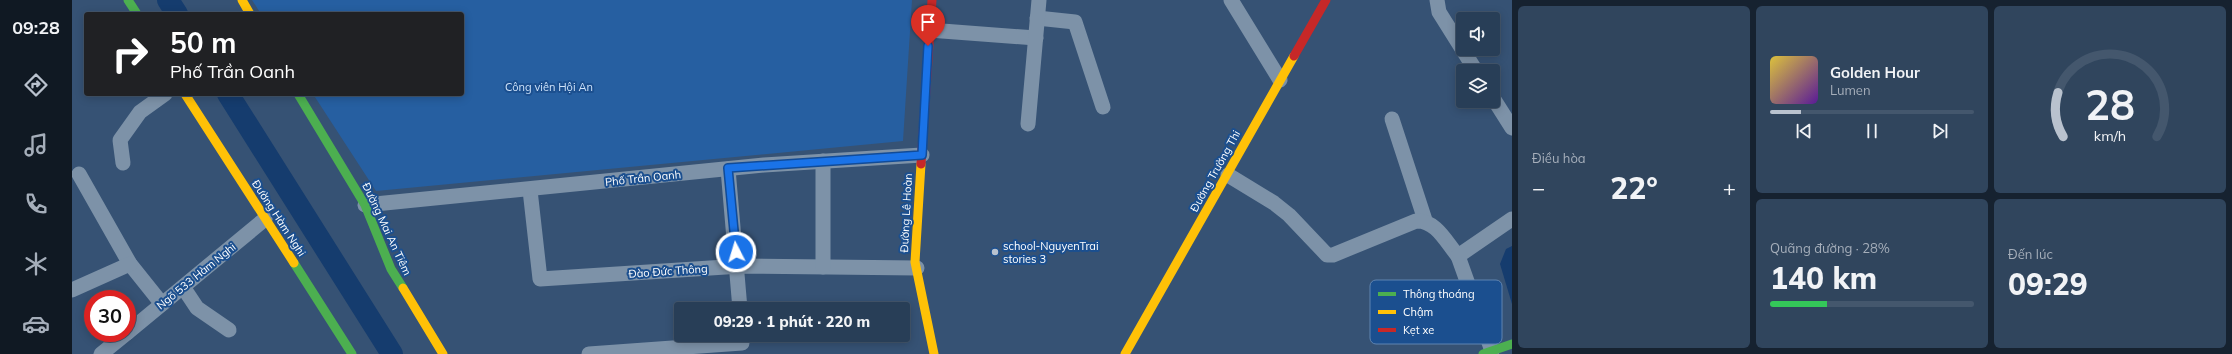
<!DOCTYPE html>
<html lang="vi">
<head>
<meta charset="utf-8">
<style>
  :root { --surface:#283e57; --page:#30455d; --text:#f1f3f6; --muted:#a5aeba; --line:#44576d; --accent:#b9c2ce }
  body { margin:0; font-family:Mulish,sans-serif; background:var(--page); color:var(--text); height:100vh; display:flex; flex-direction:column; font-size:15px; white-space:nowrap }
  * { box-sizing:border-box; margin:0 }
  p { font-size:13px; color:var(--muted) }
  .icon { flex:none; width:22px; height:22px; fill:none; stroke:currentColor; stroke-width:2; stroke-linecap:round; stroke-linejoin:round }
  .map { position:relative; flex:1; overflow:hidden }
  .side { display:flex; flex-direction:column; gap:6px; padding:6px; background:#162230; width:720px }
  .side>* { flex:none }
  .top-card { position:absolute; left:12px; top:12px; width:380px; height:84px; border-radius:4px; box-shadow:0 2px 10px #0003,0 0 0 1px var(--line); background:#202124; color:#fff; overflow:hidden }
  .tools { position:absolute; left:1384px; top:12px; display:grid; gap:8px }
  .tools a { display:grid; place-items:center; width:44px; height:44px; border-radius:4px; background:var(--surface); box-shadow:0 2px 10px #0003,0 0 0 1px var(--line); font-size:20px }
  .speed { position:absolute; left:12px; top:290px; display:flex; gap:8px; font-size:20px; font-weight:700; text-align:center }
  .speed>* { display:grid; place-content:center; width:52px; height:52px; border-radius:50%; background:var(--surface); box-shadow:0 2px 10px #0003,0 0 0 1px var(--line); line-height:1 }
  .speed .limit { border:6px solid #d22; background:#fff; color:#111 }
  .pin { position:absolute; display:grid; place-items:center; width:34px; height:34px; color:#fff; margin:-41px -17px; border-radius:50% 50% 50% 0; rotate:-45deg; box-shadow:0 0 4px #0007 }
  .pin .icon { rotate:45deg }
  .me { position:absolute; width:44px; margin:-22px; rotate:355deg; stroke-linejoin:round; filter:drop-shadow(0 0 3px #0008) }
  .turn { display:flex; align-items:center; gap:14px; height:84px; padding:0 20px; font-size:18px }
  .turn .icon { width:52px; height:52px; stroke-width:2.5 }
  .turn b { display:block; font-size:28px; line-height:34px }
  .big { font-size:30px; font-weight:800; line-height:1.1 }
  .side .card { flex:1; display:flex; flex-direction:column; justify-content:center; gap:6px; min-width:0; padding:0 14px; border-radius:6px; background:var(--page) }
  .side .dial { align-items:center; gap:0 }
  .dial svg { height:104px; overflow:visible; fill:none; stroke:var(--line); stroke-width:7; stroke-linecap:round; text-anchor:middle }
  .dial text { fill:var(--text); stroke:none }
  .song { display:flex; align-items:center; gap:12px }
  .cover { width:48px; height:48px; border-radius:6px; background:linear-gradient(135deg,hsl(50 70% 55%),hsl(270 70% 35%)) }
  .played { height:4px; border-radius:2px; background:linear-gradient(90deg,var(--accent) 15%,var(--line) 15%) }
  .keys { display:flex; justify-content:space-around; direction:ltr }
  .heat { display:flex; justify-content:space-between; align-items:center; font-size:22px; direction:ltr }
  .charge { height:6px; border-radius:3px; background:linear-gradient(90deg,#34c759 28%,var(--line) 0) }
  .side .tiles { flex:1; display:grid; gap:6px; grid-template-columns:repeat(3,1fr) }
  .card:first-child { grid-row:span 2 }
  .trip { position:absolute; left:602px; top:302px; width:236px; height:40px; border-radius:4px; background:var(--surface); box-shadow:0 2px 10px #0003,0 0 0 1px var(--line); font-weight:800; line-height:40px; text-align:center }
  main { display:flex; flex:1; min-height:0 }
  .tabs { display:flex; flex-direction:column; width:72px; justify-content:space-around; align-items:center; background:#101923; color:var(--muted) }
  .tabs .icon { width:28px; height:28px }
  .tabs .current { color:var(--accent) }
  .tabs b { font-size:18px; color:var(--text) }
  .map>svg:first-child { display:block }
  .green { fill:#265fa1 }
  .water { fill:#153c6e }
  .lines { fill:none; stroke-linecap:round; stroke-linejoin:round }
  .river { stroke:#153c6e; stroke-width:22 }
  .street { stroke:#7d92a8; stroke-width:15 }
  .fast { stroke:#4caf50; stroke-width:9 }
  .slow { stroke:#ffc107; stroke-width:9 }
  .jam { stroke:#c62828; stroke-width:9 }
  .route-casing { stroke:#114b97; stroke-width:10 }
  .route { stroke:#1a73e8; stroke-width:7 }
  .poi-dot { fill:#b9c2ce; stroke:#1b4f8f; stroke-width:1.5 }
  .labels { text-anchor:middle; stroke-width:4; stroke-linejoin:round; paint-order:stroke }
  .park-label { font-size:11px; fill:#cfe3fa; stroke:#1b4f8f }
  .street-label { font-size:11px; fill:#fff; stroke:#1b4f8f }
  .poi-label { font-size:11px; fill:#fff; stroke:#1b4f8f; text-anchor:start }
  .key { fill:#1b4f8f; stroke:#5f84b1; stroke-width:1 }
  .key-label { font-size:11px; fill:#fff }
</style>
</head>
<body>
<main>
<nav class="tabs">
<b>09:28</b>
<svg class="icon current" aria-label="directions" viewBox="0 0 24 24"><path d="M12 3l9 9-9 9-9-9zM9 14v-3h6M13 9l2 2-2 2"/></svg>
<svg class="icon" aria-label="music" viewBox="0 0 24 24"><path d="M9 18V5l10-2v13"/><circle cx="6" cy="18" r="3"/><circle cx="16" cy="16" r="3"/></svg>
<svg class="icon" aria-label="phone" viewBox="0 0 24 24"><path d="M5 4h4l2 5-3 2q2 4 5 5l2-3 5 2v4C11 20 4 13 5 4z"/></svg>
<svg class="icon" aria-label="climate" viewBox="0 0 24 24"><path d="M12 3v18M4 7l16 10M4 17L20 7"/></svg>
<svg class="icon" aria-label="car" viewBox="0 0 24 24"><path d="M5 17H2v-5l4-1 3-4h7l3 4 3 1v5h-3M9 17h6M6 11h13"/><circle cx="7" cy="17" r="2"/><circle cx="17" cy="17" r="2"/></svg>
</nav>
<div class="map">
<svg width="1440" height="354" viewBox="0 0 1440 354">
  <rect width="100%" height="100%" fill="#365274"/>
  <!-- green -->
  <path class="green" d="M180,0H840L831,141L304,191L241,94H390V14H189Z"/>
  <!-- water -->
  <path class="water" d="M1440,246V304L1428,264L1434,249Z"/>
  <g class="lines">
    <!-- river -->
    <g class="river">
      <path d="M96,0L105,14"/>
      <path d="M156,94L320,354"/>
    </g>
    <!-- street -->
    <g class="street">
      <path d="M1159,0L1208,80"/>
      <path d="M1365,0L1367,12L1404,71"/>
      <path d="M965,18L1003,22L1031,107"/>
      <path d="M857,30L964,38"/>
      <path d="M1421,98L1440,128"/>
      <path d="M1320,119L1353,220"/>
      <path d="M956,124L967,0"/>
      <path d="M51,163L48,140L68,112L93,94"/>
      <path d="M656,169L668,309"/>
      <path d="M7,174L58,264L90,304"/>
      <path d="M1156,175L1202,203L1217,215L1255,255H1261L1344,221C1364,220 1374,242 1386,256"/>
      <path d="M458,190L468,279L669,266L845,268"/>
      <path d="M293,205L692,165L850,155"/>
      <path d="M751,267V161"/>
      <path d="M111,287L125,308L157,330"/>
      <path d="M0,290L58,264"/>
      <path d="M55,333L193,219"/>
      <path d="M1420,351L1386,256L1440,219"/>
      <path d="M29,354L55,333"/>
      <path d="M517,354L670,343L669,335"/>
    </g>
    <!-- fast -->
    <g class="fast">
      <path d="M56,0L65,14"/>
      <path d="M226,94L293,205L319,269L331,288"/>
      <path d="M222,263L280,354"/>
      <path d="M1411,354L1440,344"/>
    </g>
    <!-- slow -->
    <g class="slow">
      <path d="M170,0L178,14"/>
      <path d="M113,94L222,263"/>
      <path d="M849,164L843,262L862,354"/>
      <path d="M331,288L371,354"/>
      <path d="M1053,354L1222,56"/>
    </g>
    <!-- jam -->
    <g class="jam">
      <path d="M1222,56L1254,0"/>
      <path d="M849,164L860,0"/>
    </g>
  </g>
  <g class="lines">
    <!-- route casing -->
    <g class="route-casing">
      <path id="route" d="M664,252L656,168L850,155L856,46"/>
    </g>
    <!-- route -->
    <use href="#route" class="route"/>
  </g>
  <!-- markers -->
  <circle class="poi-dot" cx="923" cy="252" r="4"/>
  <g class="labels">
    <!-- park labels -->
    <g class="park-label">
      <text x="477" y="91">Công viên Hội An</text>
    </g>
    <!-- street labels -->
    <g class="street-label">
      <text transform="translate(1143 171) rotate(-61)" y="4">Đường Trường Thi</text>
      <text transform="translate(571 178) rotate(-6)" y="4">Phố Trần Oanh</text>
      <text transform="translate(834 213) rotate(-87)" y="4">Đường Lê Hoàn</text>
      <text transform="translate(207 218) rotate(57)" y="4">Đường Hàm Nghi</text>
      <text transform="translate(315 229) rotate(65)" y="4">Đường Mai An Tiêm</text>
      <text transform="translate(596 271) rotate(-4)" y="4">Đào Đức Thông</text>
      <text transform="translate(124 276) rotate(-39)" y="4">Ngõ 533 Hàm Nghi</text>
    </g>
    <!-- poi labels -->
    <g class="poi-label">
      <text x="931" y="250">school-NguyenTrai<tspan x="931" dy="13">stories 3</tspan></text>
    </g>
  </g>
  <!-- legend -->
  <rect x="1298" y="280" width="132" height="64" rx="6" class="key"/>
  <rect x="1306" y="292" width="18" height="4" fill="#4caf50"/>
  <rect x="1306" y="310" width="18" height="4" fill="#ffc107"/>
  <rect x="1306" y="328" width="18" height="4" fill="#c62828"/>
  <g class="key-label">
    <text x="1331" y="298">Thông thoáng</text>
    <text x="1331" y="316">Chậm</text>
    <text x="1331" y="334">Kẹt xe</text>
  </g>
</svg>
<div class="tools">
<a><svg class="icon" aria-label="sound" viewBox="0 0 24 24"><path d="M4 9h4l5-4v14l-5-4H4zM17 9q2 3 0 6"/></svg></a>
<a><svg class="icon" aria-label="layers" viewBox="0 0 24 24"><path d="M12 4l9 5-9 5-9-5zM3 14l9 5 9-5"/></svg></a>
</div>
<div class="speed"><div class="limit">30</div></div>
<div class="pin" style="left:856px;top:46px;background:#d93025"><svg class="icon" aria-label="arrive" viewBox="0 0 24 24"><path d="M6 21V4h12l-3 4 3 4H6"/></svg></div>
<svg class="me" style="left:664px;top:252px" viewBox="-20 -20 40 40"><circle r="17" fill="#1a73e8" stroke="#fff" stroke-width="3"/><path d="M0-11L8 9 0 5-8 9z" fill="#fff"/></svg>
<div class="trip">09:29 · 1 phút · 220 m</div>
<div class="top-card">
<div class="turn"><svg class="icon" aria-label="right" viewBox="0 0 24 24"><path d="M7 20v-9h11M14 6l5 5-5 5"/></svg><div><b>50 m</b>Phố Trần Oanh</div></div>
</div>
</div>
<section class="side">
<div class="tiles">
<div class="card"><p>Điều hòa</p>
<div class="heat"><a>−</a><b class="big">22°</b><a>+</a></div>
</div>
<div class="card">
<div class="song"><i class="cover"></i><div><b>Golden Hour</b><p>Lumen</p></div></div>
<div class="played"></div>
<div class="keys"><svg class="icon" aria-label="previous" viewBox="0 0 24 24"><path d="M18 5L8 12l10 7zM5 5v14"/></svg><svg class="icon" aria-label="pause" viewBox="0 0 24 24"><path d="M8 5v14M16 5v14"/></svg><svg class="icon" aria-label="next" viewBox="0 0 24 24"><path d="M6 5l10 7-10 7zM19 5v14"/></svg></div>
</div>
<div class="card dial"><svg viewBox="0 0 100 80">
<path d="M14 69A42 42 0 1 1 86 69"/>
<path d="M14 69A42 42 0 0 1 10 35" stroke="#b9c2ce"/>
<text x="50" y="56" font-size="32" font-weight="700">28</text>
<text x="50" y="72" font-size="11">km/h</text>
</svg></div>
<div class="card"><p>Quãng đường · 28%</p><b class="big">140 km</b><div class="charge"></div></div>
<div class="card"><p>Đến lúc</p><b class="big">09:29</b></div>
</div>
</section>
</main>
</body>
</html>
